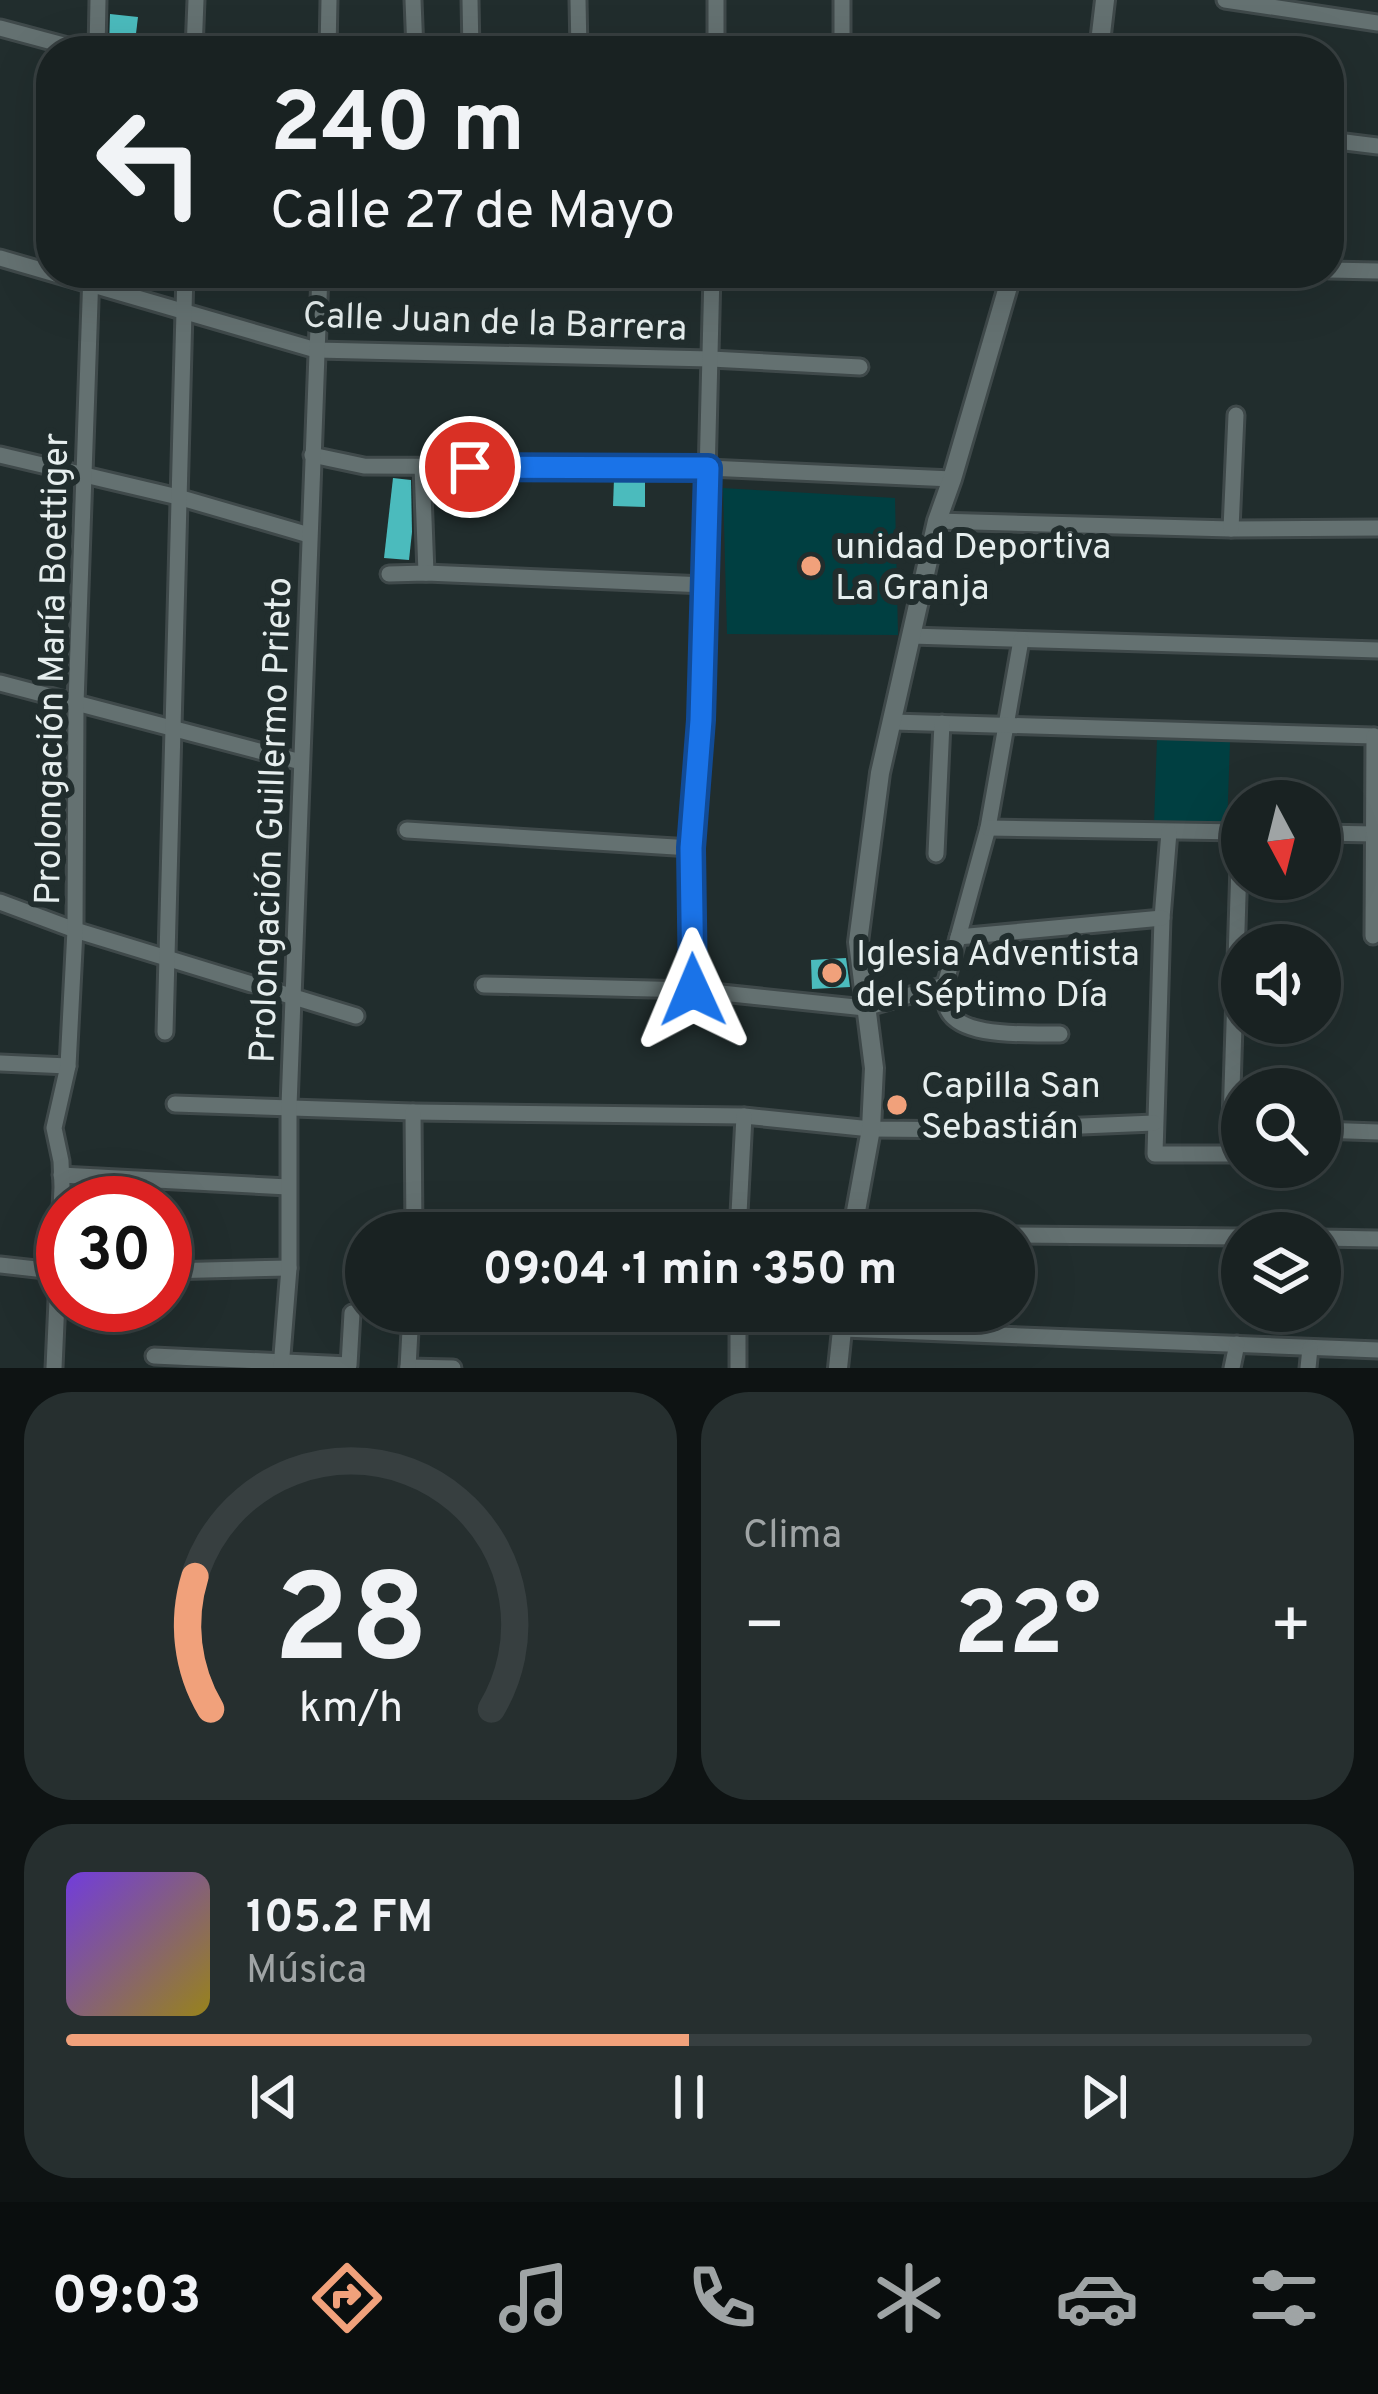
<!DOCTYPE html>
<html lang="es">
<head>
<meta charset="utf-8">
<style>
  :root { --surface:#192222; --page:#262f2f; --text:#f1f3f6; --muted:#9fa4a5; --line:#373f40; --accent:#f1a17b }
  body { margin:0; font-family:Overpass,sans-serif; background:var(--page); color:var(--text); height:100vh; display:flex; flex-direction:column; font-size:45px; white-space:nowrap }
  * { box-sizing:border-box; margin:0 }
  p { font-size:39px; color:var(--muted) }
  .icon { flex:none; width:66px; height:66px; fill:none; stroke:currentColor; stroke-width:2; stroke-linecap:round; stroke-linejoin:round }
  .map { position:relative; height:1368px; overflow:hidden }
  .side { display:flex; flex-direction:column; gap:24px; padding:24px; background:#0e1313; flex:1 }
  .side>* { flex:none }
  .top-card { position:absolute; left:36px; top:36px; width:1308px; height:252px; border-radius:48px; box-shadow:0 12px 48px #0002,0 0 0 3px var(--line); background:#192222; color:var(--text); overflow:hidden }
  .needle { width:78px; rotate:173deg }
  .buttons { position:absolute; left:1221px; top:780px; display:grid; gap:24px }
  .buttons a { display:grid; place-items:center; width:120px; height:120px; border-radius:50%; background:var(--surface); box-shadow:0 12px 48px #0002,0 0 0 3px var(--line); font-size:60px }
  .speed { position:absolute; left:36px; top:1176px; display:flex; gap:24px; font-size:60px; font-weight:700; text-align:center }
  .speed>* { display:grid; place-content:center; width:156px; height:156px; border-radius:50%; background:var(--surface); box-shadow:0 12px 48px #0002,0 0 0 3px var(--line); line-height:1 }
  .speed .limit { border:18px solid #d22; background:#fff; color:#111 }
  .pin { position:absolute; display:grid; place-items:center; width:102px; height:102px; color:#fff; margin:-51px; border:6px solid #fff; border-radius:50%; box-shadow:0 3px 12px #0007 }
  .me { position:absolute; width:132px; margin:-66px; rotate:359deg; stroke-linejoin:round; filter:drop-shadow(0 0 9px #0008) }
  .turn { display:flex; align-items:center; gap:42px; height:252px; padding:0 36px; font-size:54px }
  .turn .icon { width:156px; height:156px; stroke-width:2.5 }
  .turn b { display:block; font-size:84px; line-height:102px }
  .big { font-size:90px; font-weight:700; line-height:1.1 }
  .side .card { flex:1; display:flex; flex-direction:column; justify-content:center; gap:18px; min-width:0; padding:0 42px; border-radius:48px; background:var(--page) }
  .side .dial { align-items:center; gap:0 }
  .dial svg { height:312px; overflow:visible; fill:none; stroke:var(--line); stroke-width:7; stroke-linecap:round; text-anchor:middle }
  .dial text { fill:var(--text); stroke:none }
  .song { display:flex; align-items:center; gap:36px }
  .cover { width:144px; height:144px; border-radius:18px; background:linear-gradient(135deg,hsl(260 70% 55%),hsl(50 70% 35%)) }
  .played { height:12px; border-radius:6px; background:linear-gradient(90deg,var(--accent) 50%,var(--line) 50%) }
  .keys { display:flex; justify-content:space-around; direction:ltr }
  .heat { display:flex; justify-content:space-between; align-items:center; font-size:66px; direction:ltr }
  .side .tiles { flex:1; display:grid; gap:24px; grid-template-columns:1fr 1fr }
  .card:last-child { grid-column:span 2 }
  .trip { position:absolute; left:345px; top:1212px; width:690px; height:120px; border-radius:60px; background:var(--surface); box-shadow:0 12px 48px #0002,0 0 0 3px var(--line); font-weight:700; line-height:120px; text-align:center }
  .tabs { display:flex; height:192px; justify-content:space-around; align-items:center; background:#0a0e0e; color:var(--muted) }
  .tabs .icon { width:84px; height:84px }
  .tabs .selected { color:var(--accent) }
  .tabs b { font-size:54px; color:var(--text) }
  .map>svg:first-child { display:block }
  .green { fill:#003f41 }
  .building { fill:#4bbbbd }
  .lines { fill:none; stroke-linecap:round; stroke-linejoin:round }
  .minor-casing { stroke:#3f494a; stroke-width:21 }
  .tertiary-casing { stroke:#3f494a; stroke-width:24 }
  .minor { stroke:#647171; stroke-width:15 }
  .tertiary { stroke:#647171; stroke-width:18 }
  .route-casing { stroke:#114b97; stroke-width:30 }
  .route { stroke:#1a73e8; stroke-width:21 }
  .poi-dot { fill:#f1a17b; stroke:#212d2d; stroke-width:4.5 }
  .labels { text-anchor:middle; stroke-width:12; stroke-linejoin:round; paint-order:stroke }
  .street-label { font-size:36px; fill:#e6eeee; stroke:#212d2d }
  .poi-label { font-size:36px; fill:#e6eeee; stroke:#212d2d; text-anchor:start }
</style>
</head>
<body>
<div class="map">
<svg width="1378" height="1368" viewBox="0 0 1378 1368">
  <rect width="100%" height="100%" fill="#212d2d"/>
  <!-- green -->
  <g class="green">
    <path d="M723,488L895,498L898,635L727,634Z"/>
    <path d="M1157,739L1230,742L1227,827L1154,824Z"/>
  </g>
  <!-- building -->
  <g class="building">
    <path d="M110,14L138,17L134,50L109,47Z"/>
    <path d="M393,478L411,480L412,532L409,560L384,558Z"/>
    <path d="M614,479L645,480V507L613,506Z"/>
    <path d="M846,958L850,987L812,989L811,960Z"/>
  </g>
  <g class="lines">
    <!-- minor casing -->
    <g class="minor-casing">
      <g id="minor">
        <path d="M413,0L415,51"/>
        <path d="M470,0L471,51"/>
        <path d="M578,0L579,51"/>
        <path d="M1225,0L1378,23"/>
        <path d="M0,28L86,51"/>
        <path d="M97,51L98,0"/>
        <path d="M194,51L196,0"/>
        <path d="M328,51L329,0"/>
        <path d="M716,51V0"/>
        <path d="M842,51V0"/>
        <path d="M1329,140L1378,146"/>
        <path d="M0,258L316,350L711,359L860,367"/>
        <path d="M1329,270L1378,271"/>
        <path d="M0,455L178,497L309,535"/>
        <path d="M312,455L364,466L708,468L952,479"/>
        <path d="M422,466L426,573"/>
        <path d="M937,521L1231,529L1378,528"/>
        <path d="M1231,529L1236,415"/>
        <path d="M389,574L426,573L705,585"/>
        <path d="M911,636L1378,650"/>
        <path d="M1021,640L988,828L945,985C945,992 944,998 946,1005C955,1040 1031,1033 1060,1034"/>
        <path d="M0,683L301,762"/>
        <path d="M893,722L1374,736"/>
        <path d="M988,828L1242,832"/>
        <path d="M407,830L691,848"/>
        <path d="M1169,832L1162,918L1155,1154H1230L1240,832"/>
        <path d="M1320,833L1375,834"/>
        <path d="M936,854L942,723"/>
        <path d="M0,902L75,930L356,1016"/>
        <path d="M1373,936L1374,736"/>
        <path d="M958,937L1162,918"/>
        <path d="M484,985L693,990L865,1008L945,985"/>
        <path d="M693,990L691,848L701,720L712,273"/>
        <path d="M165,1032L185,273"/>
        <path d="M0,1063L68,1066"/>
        <path d="M175,1104L413,1112L744,1116L871,1129L985,1130L1154,1123"/>
        <path d="M413,1112L414,1233"/>
        <path d="M1320,1130L1378,1132"/>
        <path d="M61,1175L288,1187"/>
        <path d="M852,1231L924,1233"/>
        <path d="M738,1233L744,1116"/>
        <path d="M1014,1235L1242,1237"/>
        <path d="M1320,1238L1378,1239"/>
        <path d="M0,1265L63,1272"/>
        <path d="M165,1271L289,1268"/>
        <path d="M738,1311V1368"/>
        <path d="M843,1329L1378,1350"/>
        <path d="M154,1356L349,1365L352,1313"/>
        <path d="M408,1367L453,1368"/>
        <path d="M54,1368L62,1187L61,1161L54,1128L68,1066L75,930L76,704L91,273"/>
        <path d="M281,1368L289,1268V1106L320,273"/>
        <path d="M408,1368L411,1311"/>
        <path d="M1232,1368L1237,1344"/>
        <path d="M1308,1368L1310,1348"/>
      </g>
    </g>
    <!-- tertiary casing -->
    <g class="tertiary-casing">
      <g id="tertiary">
        <path d="M1099,51L1105,0"/>
        <path d="M852,1233L871,1129L874,1068L858,942L880,773L937,521L952,479L1012,273"/>
        <path d="M838,1368L844,1311"/>
      </g>
    </g>
    <!-- minor -->
    <use href="#minor" class="minor"/>
    <!-- tertiary -->
    <use href="#tertiary" class="tertiary"/>
  </g>
  <g class="lines">
    <!-- route casing -->
    <g class="route-casing">
      <path id="route" d="M470,467L708,468L701,720L691,848L693,990"/>
    </g>
    <!-- route -->
    <use href="#route" class="route"/>
  </g>
  <!-- markers -->
  <g class="poi-dot">
    <circle cx="811" cy="566" r="12"/>
    <circle cx="832" cy="973" r="12"/>
    <circle cx="897" cy="1105" r="12"/>
  </g>
  <g class="labels">
    <!-- street labels -->
    <g class="street-label">
      <text transform="translate(495 320) rotate(2)" y="13">Calle Juan de la Barrera</text>
      <text transform="translate(50 669) rotate(-89)" y="13">Prolongación María Boettiger</text>
      <text transform="translate(269 820) rotate(-88)" y="13">Prolongación Guillermo Prieto</text>
    </g>
    <!-- poi labels -->
    <g class="poi-label">
      <text x="835" y="558">unidad Deportiva<tspan x="835" dy="41">La Granja</tspan></text>
      <text x="856" y="965">Iglesia Adventista<tspan x="856" dy="41">del Séptimo Día</tspan></text>
      <text x="921" y="1097">Capilla San<tspan x="921" dy="41">Sebastián</tspan></text>
    </g>
  </g>
</svg>
<div class="buttons">
<a><svg class="needle" viewBox="-14 -14 28 28"><path d="M0-13l5 13h-10z" fill="#e53935"/><path d="M0 13l5-13h-10z" fill="#9fa4a5"/></svg></a>
<a><svg class="icon" aria-label="sound" viewBox="0 0 24 24"><path d="M4 9h4l5-4v14l-5-4H4zM17 9q2 3 0 6"/></svg></a>
<a><svg class="icon" aria-label="search" viewBox="0 0 24 24"><circle cx="10" cy="10" r="6"/><path d="M15 15l6 6"/></svg></a>
<a><svg class="icon" aria-label="layers" viewBox="0 0 24 24"><path d="M12 4l9 5-9 5-9-5zM3 14l9 5 9-5"/></svg></a>
</div>
<div class="speed"><div class="limit">30</div></div>
<div class="pin" style="left:470px;top:467px;background:#d93025"><svg class="icon" aria-label="arrive" viewBox="0 0 24 24"><path d="M6 21V4h12l-3 4 3 4H6"/></svg></div>
<svg class="me" style="left:693px;top:990px" viewBox="-20 -20 40 40"><path d="M0-17L14 15 0 8-14 15z" fill="#1a73e8" stroke="#fff" stroke-width="4"/></svg>
<div class="trip">09:04 · 1 min · 350 m</div>
<div class="top-card">
<div class="turn"><svg class="icon" aria-label="left" viewBox="0 0 24 24"><path d="M17 20v-9H6M10 6l-5 5 5 5"/></svg><div><b>240 m</b>Calle 27 de Mayo</div></div>
</div>
</div>
<section class="side">
<div class="tiles">
<div class="card dial"><svg viewBox="0 0 100 80">
<path d="M14 69A42 42 0 1 1 86 69"/>
<path d="M14 69A42 42 0 0 1 10 35" stroke="#f1a17b"/>
<text x="50" y="56" font-size="32" font-weight="700">28</text>
<text x="50" y="72" font-size="11">km/h</text>
</svg></div>
<div class="card"><p>Clima</p>
<div class="heat"><a>−</a><b class="big">22°</b><a>+</a></div>
</div>
<div class="card">
<div class="song"><i class="cover"></i><div><b>105.2 FM</b><p>Música</p></div></div>
<div class="played"></div>
<div class="keys"><svg class="icon" aria-label="previous" viewBox="0 0 24 24"><path d="M18 5L8 12l10 7zM5 5v14"/></svg><svg class="icon" aria-label="pause" viewBox="0 0 24 24"><path d="M8 5v14M16 5v14"/></svg><svg class="icon" aria-label="next" viewBox="0 0 24 24"><path d="M6 5l10 7-10 7zM19 5v14"/></svg></div>
</div>
</div>
</section>
<nav class="tabs">
<b>09:03</b>
<svg class="icon selected" aria-label="directions" viewBox="0 0 24 24"><path d="M12 3l9 9-9 9-9-9zM9 14v-3h6M13 9l2 2-2 2"/></svg>
<svg class="icon" aria-label="music" viewBox="0 0 24 24"><path d="M9 18V5l10-2v13"/><circle cx="6" cy="18" r="3"/><circle cx="16" cy="16" r="3"/></svg>
<svg class="icon" aria-label="phone" viewBox="0 0 24 24"><path d="M5 4h4l2 5-3 2q2 4 5 5l2-3 5 2v4C11 20 4 13 5 4z"/></svg>
<svg class="icon" aria-label="climate" viewBox="0 0 24 24"><path d="M12 3v18M4 7l16 10M4 17L20 7"/></svg>
<svg class="icon" aria-label="car" viewBox="0 0 24 24"><path d="M5 17H2v-5l4-1 3-4h7l3 4 3 1v5h-3M9 17h6M6 11h13"/><circle cx="7" cy="17" r="2"/><circle cx="17" cy="17" r="2"/></svg>
<svg class="icon" aria-label="filters" viewBox="0 0 24 24"><path d="M4 7h16M4 17h16"/><circle cx="9" cy="7" r="2"/><circle cx="15" cy="17" r="2"/></svg>
</nav>
</body>
</html>
